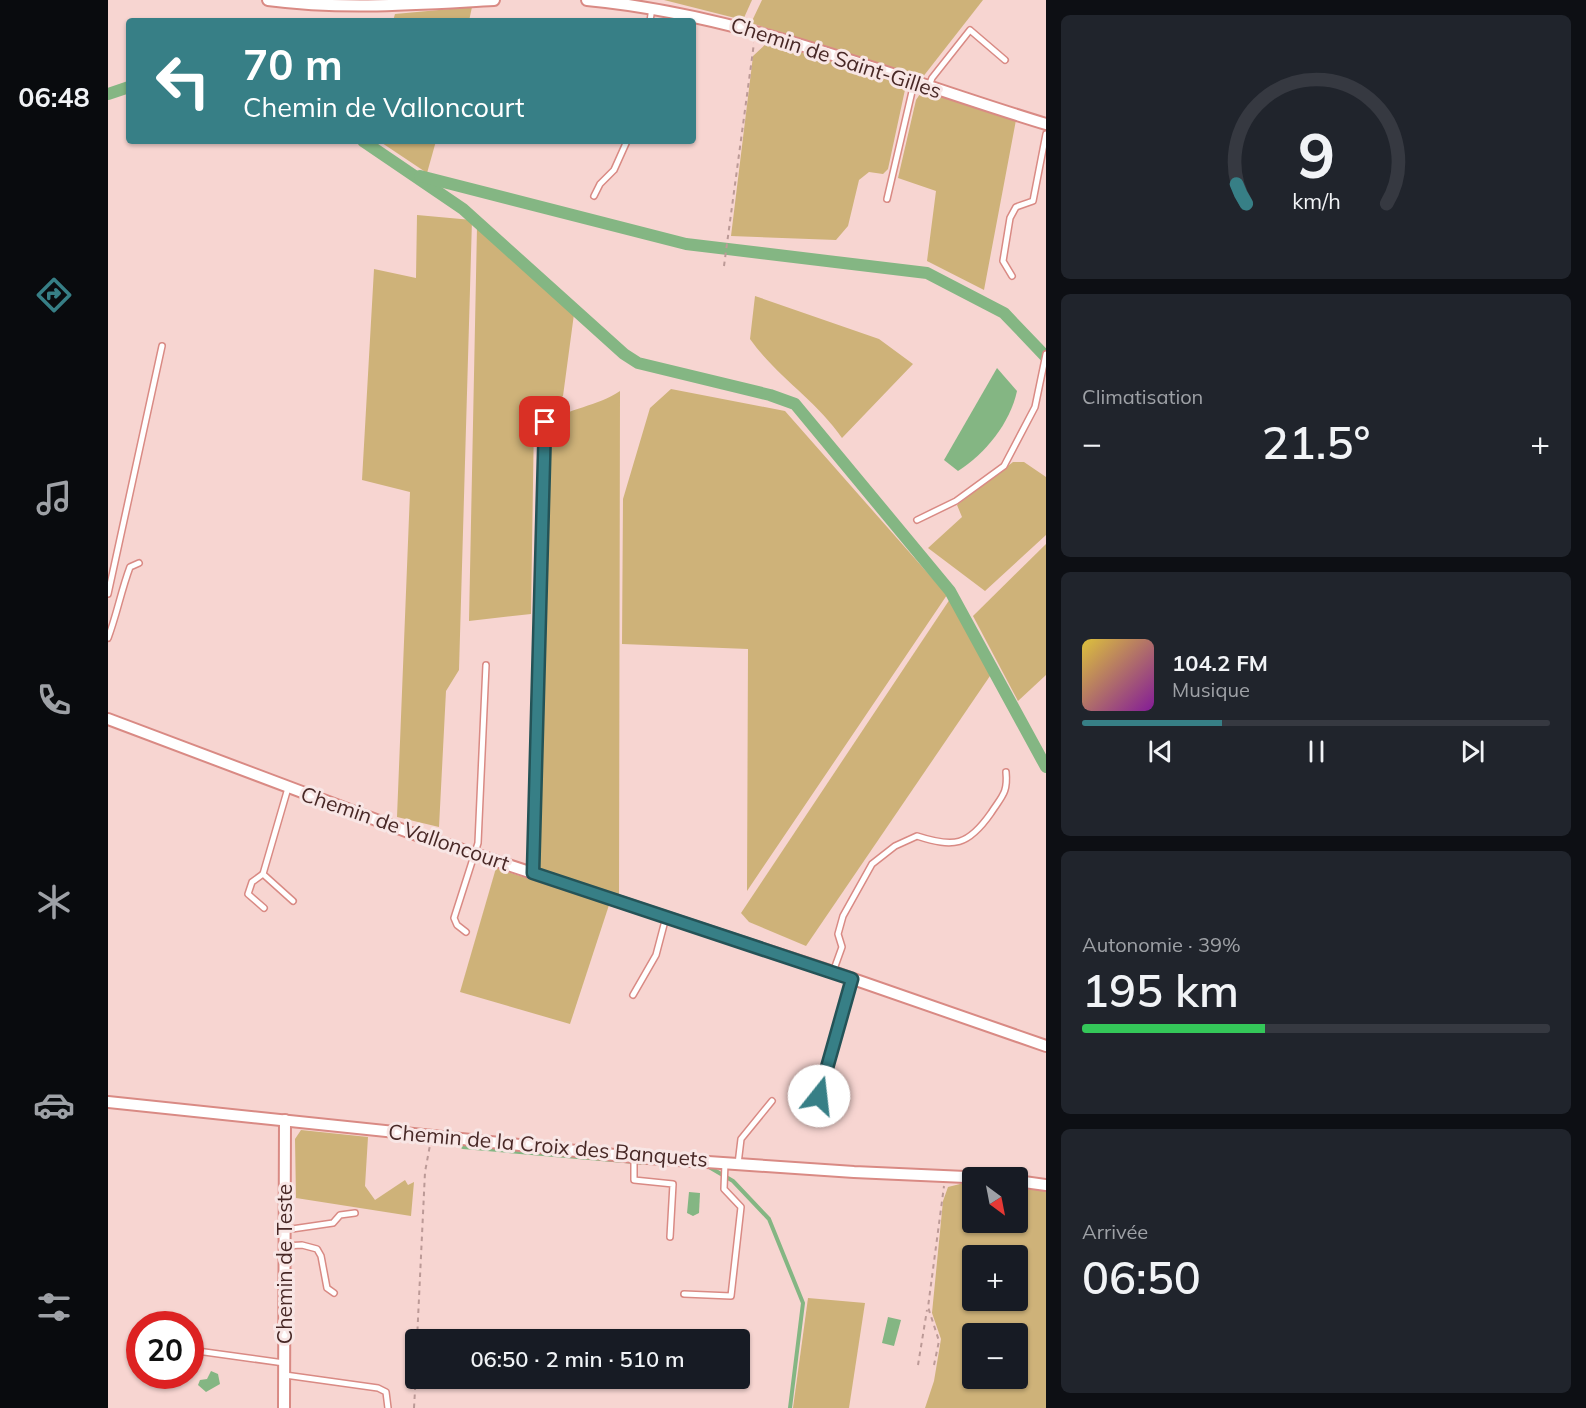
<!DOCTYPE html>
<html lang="fr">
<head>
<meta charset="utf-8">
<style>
  :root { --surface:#171b24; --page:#20242c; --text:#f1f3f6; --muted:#9ea1a6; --line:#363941; --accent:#377f86 }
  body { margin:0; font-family:Mulish,sans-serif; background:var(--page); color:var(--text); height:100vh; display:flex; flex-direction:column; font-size:22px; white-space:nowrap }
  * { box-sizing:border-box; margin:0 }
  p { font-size:20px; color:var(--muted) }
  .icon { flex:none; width:33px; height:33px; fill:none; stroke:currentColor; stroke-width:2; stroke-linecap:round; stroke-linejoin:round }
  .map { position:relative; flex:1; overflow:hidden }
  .details { display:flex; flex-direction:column; gap:15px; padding:15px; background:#0d0f14; width:540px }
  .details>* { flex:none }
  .top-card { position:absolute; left:18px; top:18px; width:570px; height:126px; border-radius:6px; box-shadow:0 2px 4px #0004; background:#377f86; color:#fff; overflow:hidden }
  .needle { width:39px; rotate:148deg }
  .fabs { position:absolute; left:854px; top:1167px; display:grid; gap:12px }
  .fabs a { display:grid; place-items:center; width:66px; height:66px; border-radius:6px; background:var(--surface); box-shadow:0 2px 4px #0004; font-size:30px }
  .speed { position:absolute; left:18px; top:1311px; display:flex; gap:12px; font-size:30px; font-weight:700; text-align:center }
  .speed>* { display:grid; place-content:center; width:78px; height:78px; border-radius:50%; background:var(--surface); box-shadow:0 2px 4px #0004; line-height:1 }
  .speed .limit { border:9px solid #d22; background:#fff; color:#111 }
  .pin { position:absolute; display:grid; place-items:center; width:51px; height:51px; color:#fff; margin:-26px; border-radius:12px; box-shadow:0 3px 9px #0006 }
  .me { position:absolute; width:66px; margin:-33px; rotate:16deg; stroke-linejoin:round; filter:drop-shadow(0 0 4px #0008) }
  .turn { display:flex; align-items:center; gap:21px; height:126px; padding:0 18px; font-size:27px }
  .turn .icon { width:78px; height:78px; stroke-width:2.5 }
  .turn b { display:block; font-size:42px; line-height:51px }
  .big { font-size:45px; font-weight:600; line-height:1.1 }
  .details .tile { flex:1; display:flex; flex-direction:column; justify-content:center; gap:9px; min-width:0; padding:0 21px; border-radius:9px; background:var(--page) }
  .details .dial { align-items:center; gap:0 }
  .dial svg { height:156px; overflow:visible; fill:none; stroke:var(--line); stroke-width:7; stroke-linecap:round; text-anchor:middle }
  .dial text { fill:var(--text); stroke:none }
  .song { display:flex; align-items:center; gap:18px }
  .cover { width:72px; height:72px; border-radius:9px; background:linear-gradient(135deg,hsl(50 70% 55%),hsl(290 70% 35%)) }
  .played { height:6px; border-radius:3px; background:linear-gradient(90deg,var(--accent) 30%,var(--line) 30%) }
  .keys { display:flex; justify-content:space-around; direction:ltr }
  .heat { display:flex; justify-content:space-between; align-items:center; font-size:33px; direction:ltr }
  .charge { height:9px; border-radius:4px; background:linear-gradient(90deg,#34c759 39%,var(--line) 0) }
  .trip { position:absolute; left:297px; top:1329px; width:345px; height:60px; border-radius:6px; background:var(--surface); box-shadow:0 2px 4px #0004; font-weight:600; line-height:60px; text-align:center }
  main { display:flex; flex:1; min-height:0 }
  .dock { display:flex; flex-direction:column; width:108px; justify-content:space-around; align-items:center; background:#090b0e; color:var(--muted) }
  .dock .icon { width:42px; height:42px }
  .dock .active { color:var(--accent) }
  .dock b { font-size:27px; color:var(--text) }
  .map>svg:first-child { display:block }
  .green { fill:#ceb279; fill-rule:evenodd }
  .water { fill:#84b683 }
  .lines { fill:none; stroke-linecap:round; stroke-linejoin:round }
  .stream { stroke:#84b683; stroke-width:4 }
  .canal { stroke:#84b683; stroke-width:12 }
  .lane-casing { stroke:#d98a84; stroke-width:8 }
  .street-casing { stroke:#d98a84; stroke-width:14 }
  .path { stroke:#bc9a97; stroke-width:2; stroke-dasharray:4.5 4.5; stroke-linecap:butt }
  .lane { stroke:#fff; stroke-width:5 }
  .street { stroke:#fff; stroke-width:10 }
  .route-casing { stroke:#245357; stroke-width:15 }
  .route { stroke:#377f86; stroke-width:10 }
  .labels { text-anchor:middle; stroke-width:6; stroke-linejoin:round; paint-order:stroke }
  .street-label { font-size:21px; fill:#482826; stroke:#f8e6e5 }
</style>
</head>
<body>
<main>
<nav class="dock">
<b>06:48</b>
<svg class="icon active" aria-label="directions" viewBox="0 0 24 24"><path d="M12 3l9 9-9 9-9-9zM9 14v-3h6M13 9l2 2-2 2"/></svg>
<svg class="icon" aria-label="music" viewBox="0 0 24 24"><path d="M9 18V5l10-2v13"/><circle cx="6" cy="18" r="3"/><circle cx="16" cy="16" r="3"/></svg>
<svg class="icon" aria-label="phone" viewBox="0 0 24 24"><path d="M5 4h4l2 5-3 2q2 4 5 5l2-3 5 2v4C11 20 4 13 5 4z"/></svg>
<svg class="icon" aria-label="climate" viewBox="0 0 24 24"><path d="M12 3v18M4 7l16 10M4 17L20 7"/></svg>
<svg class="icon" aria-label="car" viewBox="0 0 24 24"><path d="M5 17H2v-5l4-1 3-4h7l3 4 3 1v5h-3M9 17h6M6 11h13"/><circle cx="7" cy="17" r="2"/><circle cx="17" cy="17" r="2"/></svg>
<svg class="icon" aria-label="filters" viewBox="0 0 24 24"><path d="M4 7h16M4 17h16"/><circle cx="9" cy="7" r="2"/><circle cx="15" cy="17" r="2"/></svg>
</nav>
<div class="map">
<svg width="938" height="1408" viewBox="0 0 938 1408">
  <rect width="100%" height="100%" fill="#f7d5d1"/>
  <!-- green -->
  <g class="green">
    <path d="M556,0H644L635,20Z"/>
    <path d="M654,0H875L814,78L643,23Z"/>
    <path d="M364,7L361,21H285L287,14Z"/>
    <path d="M662,40L798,85L780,169L775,174L761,172L751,180L740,226L728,240L623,236L645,56Z"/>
    <path d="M814,91L908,120L876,290L819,261L828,191L790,178L808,100Z"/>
    <path d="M271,141H328L319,173Z"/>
    <path d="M309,215L364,220L351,670L338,691L331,827L289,817L302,492L254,480L266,269L308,278Z"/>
    <path d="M369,227L466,314L455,396L426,419L423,614L361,621Z"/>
    <path d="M647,296L771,339L805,364L734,438C708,400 668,376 642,339Z"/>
    <path d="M563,389L677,411L839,595L639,891L640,649L514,644L515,499L542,408Z"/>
    <path d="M512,391L511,898L427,869L439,424C461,407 489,407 512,391Z"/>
    <path d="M905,462H916L938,477V535L877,591L820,548L854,517L849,505Z"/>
    <path d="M938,544V675L910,701L865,616Z"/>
    <path d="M842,599L884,673L698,946L641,922L633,913Z"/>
    <path d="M388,868L501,905L462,1024L352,992Z"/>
    <path d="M193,1130L260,1137L257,1186L267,1200L297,1180L300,1185L306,1182L303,1216L188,1198L187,1139Z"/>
    <path d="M860,1182H864V1222H909V1188L938,1191V1408H817L826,1381L833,1339L824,1313L835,1201L840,1187ZM864,1256H909V1300H864ZM864,1334H909V1378H864Z"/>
    <path d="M700,1298L757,1303L741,1408H685Z"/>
  </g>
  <!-- water -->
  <g class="water">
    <path d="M889,368L909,391C902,423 878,453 850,471L836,460Z"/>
    <path d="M581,1192L592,1193L591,1213L585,1216L579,1213Z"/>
    <path d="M780,1317L793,1320L786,1346L774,1343Z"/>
    <path d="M103,1371L110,1374L112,1384L98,1392L90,1385L92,1380L99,1379Z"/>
  </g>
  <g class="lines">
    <!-- stream -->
    <g class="stream">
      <path d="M355,1147L539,1163"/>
      <path d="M601,1167L625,1181L661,1219L695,1303L682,1408"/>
    </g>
    <!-- canal -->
    <g class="canal">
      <path d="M0,94L21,87"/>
      <path d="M255,141L355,209L516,354L530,363L662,395L687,404L842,591L938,767"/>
      <path d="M312,176L578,244L819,273L896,313L938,357"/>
    </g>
    <!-- lane casing -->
    <g class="lane-casing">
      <g id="lane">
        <path d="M542,21L544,8"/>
        <path d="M821,86L824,78L862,30L897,60"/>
        <path d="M486,196L492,184L506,170L519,141"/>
        <path d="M779,199L806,83"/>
        <path d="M904,276L895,261L902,218L908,207L925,201L938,134"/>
        <path d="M809,520L848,501L896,466L927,407L938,354"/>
        <path d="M0,594L54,346"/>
        <path d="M0,638C9,614 13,591 22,567L31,563"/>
        <path d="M180,788L155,874L185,901"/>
        <path d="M425,873L434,442C437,422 439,415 457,406"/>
        <path d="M155,874L144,882L140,894L156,908"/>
        <path d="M358,932L349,925L346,918L370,843L378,665"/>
        <path d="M725,972L734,947L730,934L735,916L764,864L787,846L809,836C846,848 860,846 883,813C894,796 900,793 898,772"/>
        <path d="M525,995L548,955L558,917"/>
        <path d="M711,1096L744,979"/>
        <path d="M526,1157V1180L565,1184L562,1237"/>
        <path d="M630,1164L633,1139L664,1101"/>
        <path d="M177,1230L225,1223L232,1215L247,1213"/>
        <path d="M177,1246L194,1245L209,1249L213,1256L219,1288L226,1293"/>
        <path d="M576,1294L623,1296L633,1207L616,1189L617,1163"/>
        <path d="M82,1350L176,1363"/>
        <path d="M177,1375L270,1388L278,1392L280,1408"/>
      </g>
    </g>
    <!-- street casing -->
    <g class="street-casing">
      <g id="street">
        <path d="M160,0C236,10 310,4 386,0"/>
        <path d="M479,0C638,15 786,78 938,124"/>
        <path d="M0,719L303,833L725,972L938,1046"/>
        <path d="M0,1102L526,1157L746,1172L880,1178"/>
        <path d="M909,1181L938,1185"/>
        <path d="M176,1408L177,1120"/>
      </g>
    </g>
    <!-- path -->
    <g class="path">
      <path d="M616,266L646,43"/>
      <path d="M309,1340L317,1172L322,1145"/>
      <path d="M810,1365L819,1310"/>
      <path d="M826,1365L831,1341L820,1307L836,1186"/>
      <path d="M306,1408L308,1373"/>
    </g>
    <!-- lane -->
    <use href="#lane" class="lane"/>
    <!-- street -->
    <use href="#street" class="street"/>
  </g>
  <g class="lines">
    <!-- route casing -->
    <g class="route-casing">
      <path id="route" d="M437,422L425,873L744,979L711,1096"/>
    </g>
    <!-- route -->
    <use href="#route" class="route"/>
  </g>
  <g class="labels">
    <!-- street labels -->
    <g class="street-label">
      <text transform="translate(728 58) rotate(18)" y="7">Chemin de Saint-Gilles</text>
      <text transform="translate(297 829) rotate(19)" y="7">Chemin de Valloncourt</text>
      <text transform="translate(440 1146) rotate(5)" y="7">Chemin de la Croix des Banquets</text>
      <text transform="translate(177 1264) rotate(-90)" y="7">Chemin de Teste</text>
    </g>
  </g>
</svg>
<div class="fabs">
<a><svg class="needle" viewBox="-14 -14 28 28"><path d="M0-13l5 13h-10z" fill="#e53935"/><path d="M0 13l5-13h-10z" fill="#9ea1a6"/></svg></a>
<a>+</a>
<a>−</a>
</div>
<div class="speed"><div class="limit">20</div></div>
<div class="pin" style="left:437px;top:422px;background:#d93025"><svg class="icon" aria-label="arrive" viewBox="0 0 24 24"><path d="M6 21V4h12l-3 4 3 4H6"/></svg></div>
<svg class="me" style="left:711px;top:1096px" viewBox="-20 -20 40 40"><circle r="19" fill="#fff"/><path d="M0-13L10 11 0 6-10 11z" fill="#377f86"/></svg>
<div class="trip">06:50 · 2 min · 510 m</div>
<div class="top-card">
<div class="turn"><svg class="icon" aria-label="left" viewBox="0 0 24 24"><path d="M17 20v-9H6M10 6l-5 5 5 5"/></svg><div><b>70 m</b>Chemin de Valloncourt</div></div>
</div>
</div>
<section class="details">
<div class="tile dial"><svg viewBox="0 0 100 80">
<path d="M14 69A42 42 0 1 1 86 69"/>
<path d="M14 69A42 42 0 0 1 9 59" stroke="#377f86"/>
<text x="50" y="56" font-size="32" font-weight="700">9</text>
<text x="50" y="72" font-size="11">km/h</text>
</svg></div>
<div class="tile"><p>Climatisation</p>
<div class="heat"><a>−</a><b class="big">21.5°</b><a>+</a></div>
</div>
<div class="tile">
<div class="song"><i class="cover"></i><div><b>104.2 FM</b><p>Musique</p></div></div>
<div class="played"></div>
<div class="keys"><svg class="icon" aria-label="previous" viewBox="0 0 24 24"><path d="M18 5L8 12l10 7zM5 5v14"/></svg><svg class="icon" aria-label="pause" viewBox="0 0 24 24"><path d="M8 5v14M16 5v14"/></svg><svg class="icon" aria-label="next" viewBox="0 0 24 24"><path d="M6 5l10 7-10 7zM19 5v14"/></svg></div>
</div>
<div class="tile"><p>Autonomie · 39%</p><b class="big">195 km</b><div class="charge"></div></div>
<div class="tile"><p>Arrivée</p><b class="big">06:50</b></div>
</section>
</main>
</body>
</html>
